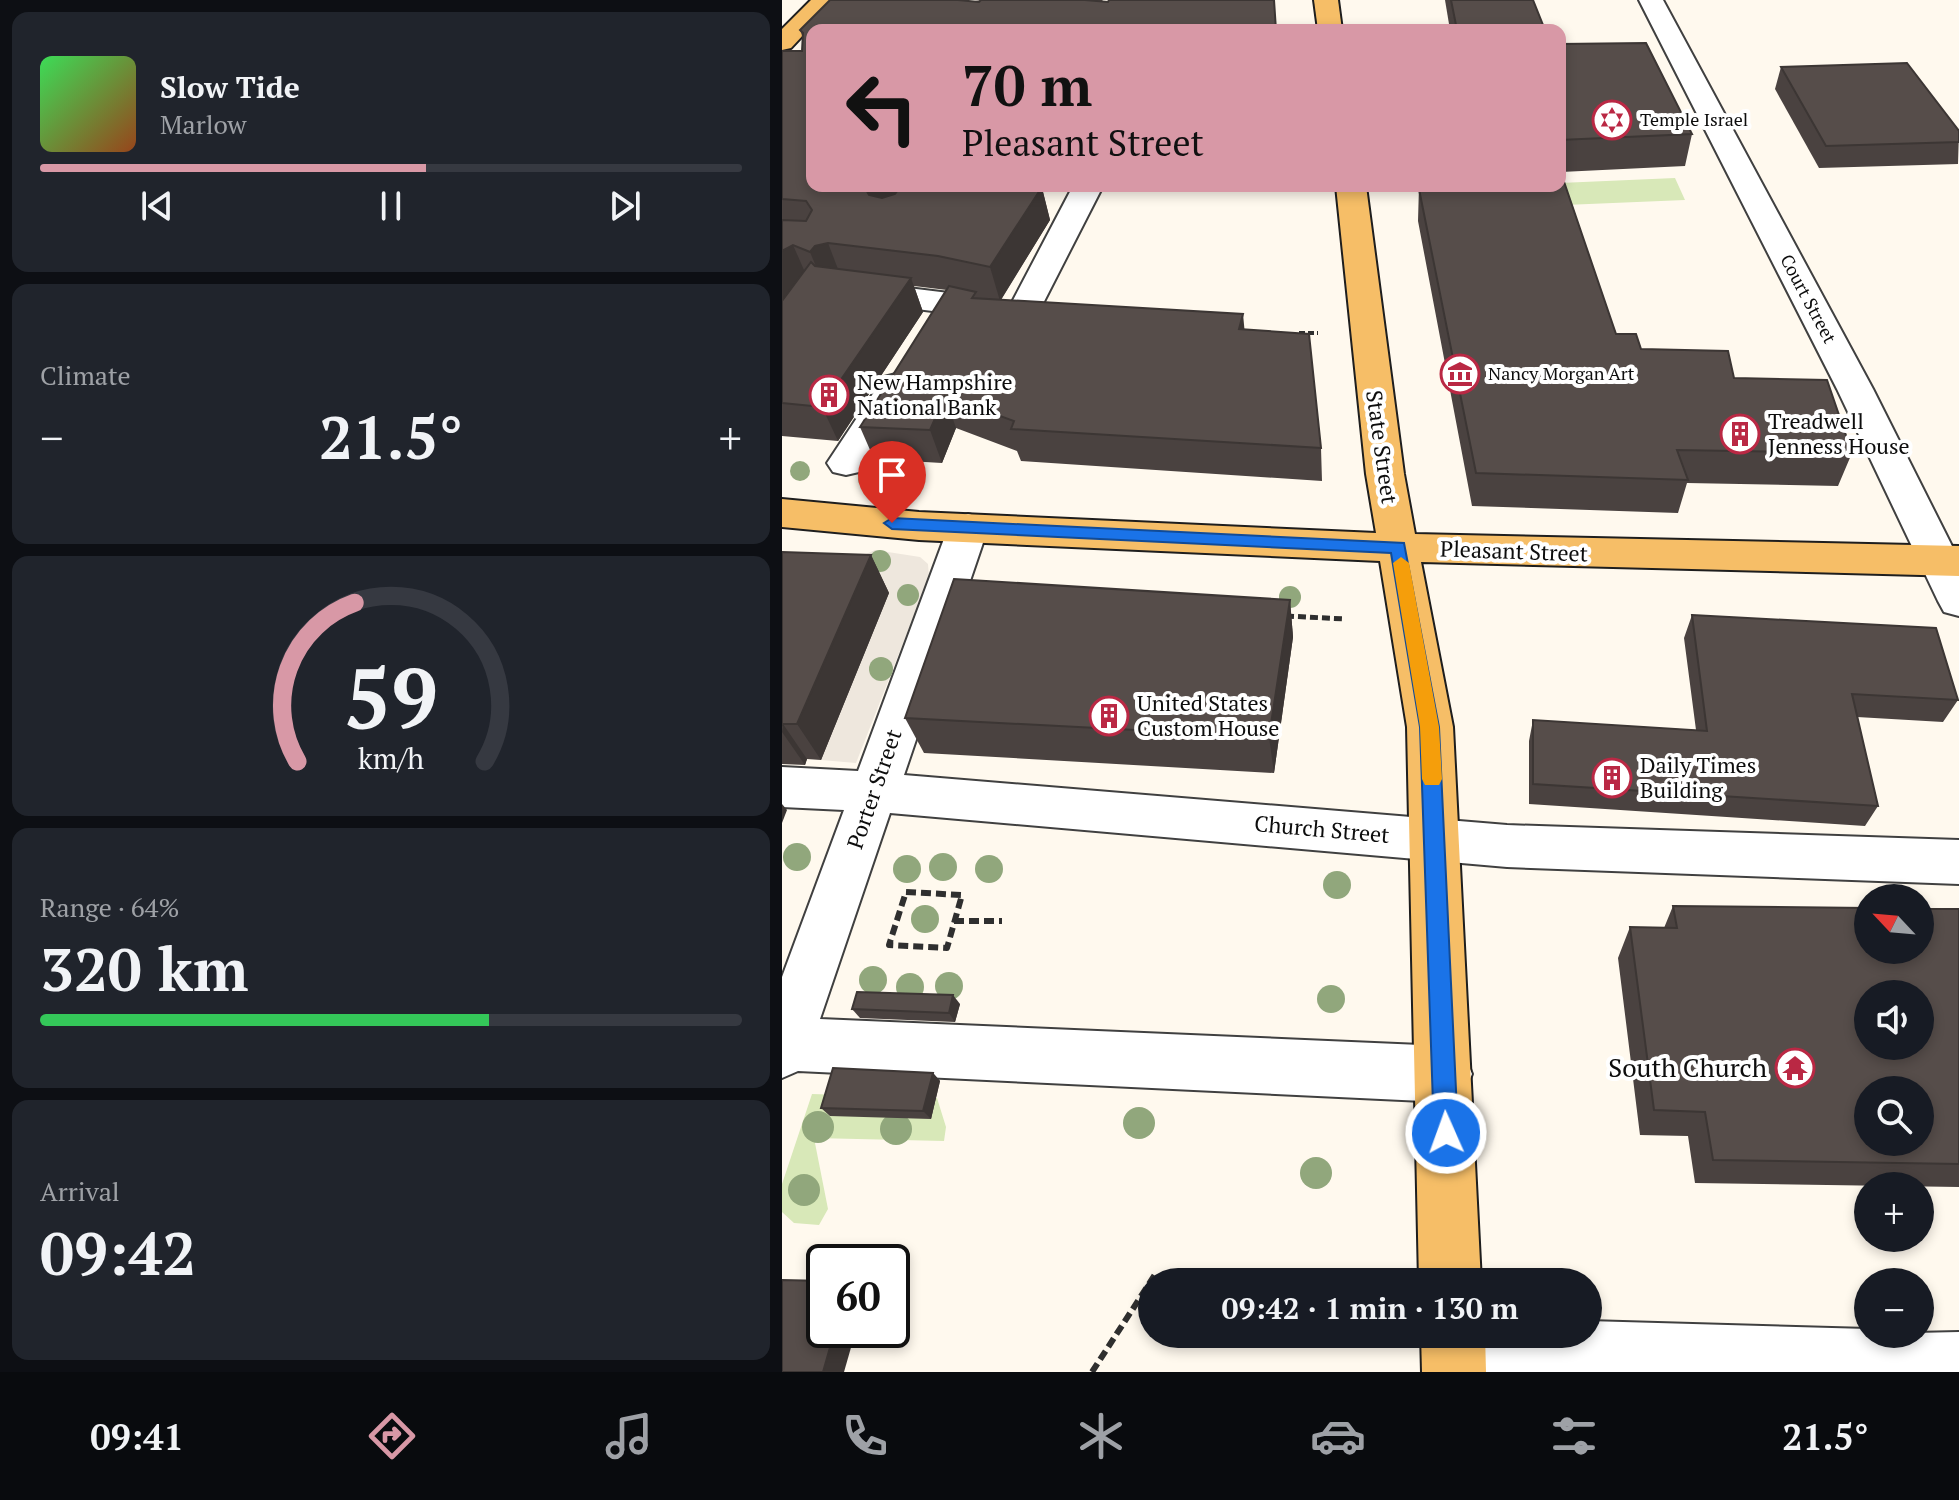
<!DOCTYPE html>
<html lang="en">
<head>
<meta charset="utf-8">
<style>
  :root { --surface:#171b24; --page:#20242c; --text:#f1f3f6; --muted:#9ea1a6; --line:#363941; --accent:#d898a6 }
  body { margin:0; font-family:"PT Serif",serif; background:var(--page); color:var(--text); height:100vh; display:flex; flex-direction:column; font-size:30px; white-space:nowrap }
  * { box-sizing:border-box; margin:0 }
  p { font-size:26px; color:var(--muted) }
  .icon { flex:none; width:44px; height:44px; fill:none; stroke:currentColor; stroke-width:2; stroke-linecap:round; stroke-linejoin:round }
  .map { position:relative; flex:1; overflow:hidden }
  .panel { display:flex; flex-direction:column; gap:12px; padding:12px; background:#0d0f14; width:782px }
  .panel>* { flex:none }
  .top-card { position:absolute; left:24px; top:24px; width:760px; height:168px; border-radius:16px; box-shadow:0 4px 12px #0003; background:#d898a6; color:#111; overflow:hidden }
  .needle { width:52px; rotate:296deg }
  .fabs { position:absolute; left:1072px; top:884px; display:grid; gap:16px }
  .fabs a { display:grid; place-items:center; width:80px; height:80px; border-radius:50%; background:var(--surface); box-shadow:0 4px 12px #0003; font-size:40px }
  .speed { position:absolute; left:24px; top:1244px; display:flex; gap:16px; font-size:40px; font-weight:700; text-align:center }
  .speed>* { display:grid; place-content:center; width:104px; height:104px; border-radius:50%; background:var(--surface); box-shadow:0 4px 12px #0003; line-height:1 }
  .speed .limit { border:4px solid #111; border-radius:12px; background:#fff; color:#111 }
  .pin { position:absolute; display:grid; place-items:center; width:68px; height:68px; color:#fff; margin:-82px -34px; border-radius:50% 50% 50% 0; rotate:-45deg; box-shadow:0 0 8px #0007 }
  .pin .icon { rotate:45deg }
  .me { position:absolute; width:88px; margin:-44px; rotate:358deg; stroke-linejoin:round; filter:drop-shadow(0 0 6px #0008) }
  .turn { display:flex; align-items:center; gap:28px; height:168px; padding:0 24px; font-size:36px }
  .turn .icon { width:104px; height:104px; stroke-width:2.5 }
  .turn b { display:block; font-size:56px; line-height:68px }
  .big { font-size:60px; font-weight:600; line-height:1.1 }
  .panel .widget { flex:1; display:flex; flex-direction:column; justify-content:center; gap:12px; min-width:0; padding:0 28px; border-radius:16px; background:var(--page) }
  .panel .dial { align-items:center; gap:0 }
  .dial svg { height:208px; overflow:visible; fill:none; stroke:var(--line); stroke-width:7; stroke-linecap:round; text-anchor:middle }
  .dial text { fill:var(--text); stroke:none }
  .song { display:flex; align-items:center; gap:24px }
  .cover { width:96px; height:96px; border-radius:12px; background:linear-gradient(135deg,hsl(130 70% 55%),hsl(20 70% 35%)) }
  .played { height:8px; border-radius:4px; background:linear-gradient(90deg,var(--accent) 55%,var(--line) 55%) }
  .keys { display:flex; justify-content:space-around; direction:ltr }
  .heat { display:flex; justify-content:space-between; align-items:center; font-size:44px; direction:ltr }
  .charge { height:12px; border-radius:6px; background:linear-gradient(90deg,#34c759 64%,var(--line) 0) }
  .trip { position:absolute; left:356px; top:1268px; width:464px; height:80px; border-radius:40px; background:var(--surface); box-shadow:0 4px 12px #0003; font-weight:600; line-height:80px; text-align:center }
  .dock { display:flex; height:128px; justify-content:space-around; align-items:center; background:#090b0e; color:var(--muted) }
  .dock .icon { width:56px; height:56px }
  .dock .current { color:var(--accent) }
  .dock b { font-size:36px; color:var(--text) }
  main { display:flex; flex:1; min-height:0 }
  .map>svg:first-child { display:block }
  .green { fill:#d8e8b8 }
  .plaza { fill:#eee7dd }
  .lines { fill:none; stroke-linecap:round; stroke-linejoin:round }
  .minor-casing { stroke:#404040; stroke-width:4 }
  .major-casing { stroke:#1e1e1e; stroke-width:4 }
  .path-far2 { stroke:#2f2f2f; stroke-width:4; stroke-dasharray:6 3; stroke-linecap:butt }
  .path-far1 { stroke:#2f2f2f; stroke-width:5; stroke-dasharray:8 4; stroke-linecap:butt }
  .path { stroke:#2f2f2f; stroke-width:6; stroke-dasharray:10 5; stroke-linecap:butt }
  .minor { fill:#fff; fill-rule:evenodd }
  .major { fill:#f6be67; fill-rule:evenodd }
  .tree { fill:#91a77c }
  .wall { fill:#4a4240 }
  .shaded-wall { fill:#3c3634 }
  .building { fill:#564d4a; stroke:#3c3634; stroke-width:2; fill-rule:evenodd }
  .route { fill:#1a73e8; stroke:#114b97; stroke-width:2 }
  .slow { fill:#f59e0b }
  .labels { text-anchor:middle; stroke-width:8; stroke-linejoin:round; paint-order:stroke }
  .far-poi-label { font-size:18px; fill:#0d0d0d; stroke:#fff; text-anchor:start }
  .far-street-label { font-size:18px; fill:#0d0d0d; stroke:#fff }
  .poi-label { font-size:22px; fill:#0d0d0d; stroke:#fff; text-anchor:start }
  .street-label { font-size:22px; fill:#0d0d0d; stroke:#fff }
  .near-poi-label { font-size:26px; fill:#0d0d0d; stroke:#fff; text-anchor:end }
</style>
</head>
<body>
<main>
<section class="panel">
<div class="widget">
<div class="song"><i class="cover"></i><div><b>Slow Tide</b><p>Marlow</p></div></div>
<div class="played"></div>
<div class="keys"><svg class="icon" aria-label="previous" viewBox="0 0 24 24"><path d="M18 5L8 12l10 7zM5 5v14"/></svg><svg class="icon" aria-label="pause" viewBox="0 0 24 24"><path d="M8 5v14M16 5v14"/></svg><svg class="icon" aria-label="next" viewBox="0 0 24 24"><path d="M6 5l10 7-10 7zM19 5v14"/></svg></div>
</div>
<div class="widget"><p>Climate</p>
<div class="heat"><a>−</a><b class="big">21.5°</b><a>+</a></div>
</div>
<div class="widget dial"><svg viewBox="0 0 100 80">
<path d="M14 69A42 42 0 1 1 86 69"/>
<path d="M14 69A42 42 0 0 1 36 8" stroke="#d898a6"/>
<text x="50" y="56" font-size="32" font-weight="700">59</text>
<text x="50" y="72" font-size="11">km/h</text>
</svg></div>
<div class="widget"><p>Range · 64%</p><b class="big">320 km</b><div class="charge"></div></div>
<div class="widget"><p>Arrival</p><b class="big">09:42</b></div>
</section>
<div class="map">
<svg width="1177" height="1372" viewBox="0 0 1177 1372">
  <rect width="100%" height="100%" fill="#fff9ee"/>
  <!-- green -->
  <g class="green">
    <path d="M893,178L903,200L783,205L778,186V183Z"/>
    <path d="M30,1094L155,1098L164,1127L162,1141L32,1138L46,1209L37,1225L12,1223L0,1212V1184Z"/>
  </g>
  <!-- plaza -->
  <path class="plaza" d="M93,550L138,557L146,564L147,577L74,763L39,760L107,593L66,562Z"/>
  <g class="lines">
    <!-- minor casing -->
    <g class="minor-casing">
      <g id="minor">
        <path d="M857,0H881L1091,389L1177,560V616L1162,612L1156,601L1055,389Z"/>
        <path d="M291,186H321L250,325L238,328L167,313L77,302L66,299L61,292L66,285L77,282L167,293L228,306Z"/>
        <path d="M114,374L126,377L132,385L77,472L64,475L51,472L45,463L51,454L102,377Z"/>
        <path d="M186,514L200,518L206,528L122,775L725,825L1177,840V884L725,867L108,813L38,1019L662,1046L682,1054L690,1074L682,1094L662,1102L16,1071L0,1078V977L62,810L0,807V767L76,771L166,528L172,518Z"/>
        <path d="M806,1321L1086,1329V1334L1177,1332V1372H651L640,1349L646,1334H806Z"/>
      </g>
    </g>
    <!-- major casing -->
    <g class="major-casing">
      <g id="major">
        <path d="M29,0H54L9,48L0,50V29Z"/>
        <path d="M532,0H556L560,30H536Z"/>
        <path d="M554,186H584L622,474L633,534L1177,546V576L639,562L671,727L699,1282H637L625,727L598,561L137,540L0,527V499L137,512L594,533L584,474Z"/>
        <path d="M639,1334H703L704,1372H640Z"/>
      </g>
    </g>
    <!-- path-far2 -->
    <path class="path-far2" d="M517,333H536"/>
    <!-- path-far1 -->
    <path class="path-far1" d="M504,616L563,619"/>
    <!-- path -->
    <g class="path">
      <path d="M124,892L180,895L165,948L107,945Z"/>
      <path d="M172,921H220"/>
      <path d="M310,1372L374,1273"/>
    </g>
    <!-- minor -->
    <use href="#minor" class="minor"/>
    <!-- major -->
    <use href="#major" class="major"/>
  </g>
  <!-- trees -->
  <g class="tree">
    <circle cx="18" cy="471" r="10"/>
    <circle cx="86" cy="479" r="10"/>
    <circle cx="131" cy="485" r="10"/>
    <circle cx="98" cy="561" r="11"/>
    <circle cx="126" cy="595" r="11"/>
    <circle cx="508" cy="597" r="11"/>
    <circle cx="99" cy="669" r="12"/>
    <circle cx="15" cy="857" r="14"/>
    <circle cx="161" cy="867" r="14"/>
    <circle cx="125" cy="869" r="14"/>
    <circle cx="207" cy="869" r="14"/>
    <circle cx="555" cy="885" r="14"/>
    <circle cx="143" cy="919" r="14"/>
    <circle cx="91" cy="980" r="14"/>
    <circle cx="167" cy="986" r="14"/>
    <circle cx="128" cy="987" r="14"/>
    <circle cx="549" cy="999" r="14"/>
    <circle cx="357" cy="1123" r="16"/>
    <circle cx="36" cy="1127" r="16"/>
    <circle cx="114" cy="1129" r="16"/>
    <circle cx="534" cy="1173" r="16"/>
    <circle cx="22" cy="1190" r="16"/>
  </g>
  <!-- wall -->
  <g class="wall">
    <path d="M199,0H321L320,1L492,0L30,30L119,186H265L261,192L268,220L219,300L462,329L539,448L540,481L239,461L235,451L174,428L160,463L92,459L78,427L165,290L132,286L141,312L56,441L0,436V51H20L21,38L18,30Z"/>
    <path d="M663,0H751L763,30H668Z"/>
    <path d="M778,44L910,134L903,166L779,172L834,334L859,349L952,378L1070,453L1056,486L905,483L896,513L690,506L636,221L637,186H778Z"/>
    <path d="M999,67L1177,131L1176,164L1037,168L993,89Z"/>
    <path d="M0,552L89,555L107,593L39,760L25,759L23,765L0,764Z"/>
    <path d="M508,600L511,637L492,773L142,753L123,718Z"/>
    <path d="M910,615L1176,700L1161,722L1075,717L1096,806L1083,826L747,804V741L751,720L914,730L902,638Z"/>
    <path d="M891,906L1177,909V1187L913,1183L906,1136L858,1135L836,958L848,927L882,928Z"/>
    <path d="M178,1004L173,1022L78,1018L70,1009Z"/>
    <path d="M151,1073L158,1081L149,1119L48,1116L39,1108Z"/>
  </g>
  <!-- shaded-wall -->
  <g class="shaded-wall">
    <path d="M82,186H119L94,218Z"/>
    <path d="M236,186H265L261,192L268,220L218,301L208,267Z"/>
    <path d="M46,243L59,277L42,286L28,252L33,246Z"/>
    <path d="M11,245L26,279L0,308V251Z"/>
    <path d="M129,278L141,312L56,441L40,407Z"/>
    <path d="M461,314L464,346L457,329Z"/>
    <path d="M163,396L174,428L160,463L148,430Z"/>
    <path d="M89,555L107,593L39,760L15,724Z"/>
    <path d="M508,600L511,637L492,773L487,737Z"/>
    <path d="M1,724L25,759L23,765L0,732Z"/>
    <path d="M0,804L5,810L0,823Z"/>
    <path d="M171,995L178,1004L173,1022L167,1013Z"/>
    <path d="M151,1073L158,1081L149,1119L141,1111Z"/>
    <path d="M53,1330H74L62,1372H41Z"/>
  </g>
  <!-- building -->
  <g class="building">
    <path d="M48,0H176L197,2L199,0H303L326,2L327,0H492L494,30H30V186H82L87,195L100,198L113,194L119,186L260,187L208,267L156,256L46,243L33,246L28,252L11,245L0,251V220L24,221L30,210L24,201L0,199V51H20L21,33L18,30Z"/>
    <path d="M669,0H751L763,30H675Z"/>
    <path d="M864,43L910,134L778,140V44Z"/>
    <path d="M1125,63L1177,131V142L1044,146L999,67Z"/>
    <path d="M778,170L834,334H854L859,349L946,351L952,378L1045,380L1070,453L895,450L906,480L694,473L637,189L645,188L644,186H778Z"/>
    <path d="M29,262L33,266L129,278L40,407L0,403V301Z"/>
    <path d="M167,286L194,292L190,298L461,314L457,329L527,334L539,448L229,429L232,421L163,396L148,430L78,427Z"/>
    <path d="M0,552L89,555L15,724H1L0,726Z"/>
    <path d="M172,579L508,600L487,737L123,718Z"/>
    <path d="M910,615L1154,628L1176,700L1070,694L1096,806L751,784V720L925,731Z"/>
    <path d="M891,906L1086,908V950H1138V909H1177V1164L931,1160L923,1112L872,1110L848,927L895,928ZM1086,994H1138V1046H1086ZM1086,1090H1138V1142H1086Z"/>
    <path d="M75,992L171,995L167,1013L70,1009Z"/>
    <path d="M51,1068L151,1073L141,1111L39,1108Z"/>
    <path d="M0,1280L42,1281V1330H53L41,1372H0Z"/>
  </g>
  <!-- route -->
  <path class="route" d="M110,518L622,543L657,727L676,1133L672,1142L664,1145L655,1142L652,1133L638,727L609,553L110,529L102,523Z"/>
  <!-- slow -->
  <path class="slow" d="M619,557L627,563L657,727L660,779L657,785H643L640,779L638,727L611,563Z"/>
  <!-- icons -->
  <defs>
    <g id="synagogue-ring" transform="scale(2)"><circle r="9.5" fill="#fff" stroke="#ba2844" stroke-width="1.5"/><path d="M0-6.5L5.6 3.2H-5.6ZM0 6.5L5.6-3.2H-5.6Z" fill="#ba2844"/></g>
    <g id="museum-ring" transform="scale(2)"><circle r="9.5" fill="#fff" stroke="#ba2844" stroke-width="1.5"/><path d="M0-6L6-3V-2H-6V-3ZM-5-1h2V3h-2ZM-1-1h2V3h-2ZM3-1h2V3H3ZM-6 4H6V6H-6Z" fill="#ba2844"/></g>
    <g id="building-ring" transform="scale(2)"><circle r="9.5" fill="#fff" stroke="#ba2844" stroke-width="1.5"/><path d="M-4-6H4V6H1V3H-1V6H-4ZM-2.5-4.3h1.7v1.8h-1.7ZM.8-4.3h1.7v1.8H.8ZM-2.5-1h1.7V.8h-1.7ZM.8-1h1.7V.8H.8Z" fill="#ba2844"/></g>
    <g id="temple-ring" transform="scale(2)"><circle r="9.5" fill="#fff" stroke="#ba2844" stroke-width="1.5"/><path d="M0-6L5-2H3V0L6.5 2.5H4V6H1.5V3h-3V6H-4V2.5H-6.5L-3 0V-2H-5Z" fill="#ba2844"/></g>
  </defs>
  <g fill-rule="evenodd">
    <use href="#synagogue-ring" x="830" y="120"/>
    <use href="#museum-ring" x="678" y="374"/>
    <use href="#building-ring" x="47" y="395"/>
    <use href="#building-ring" x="958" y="434"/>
    <use href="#building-ring" x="327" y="716"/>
    <use href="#building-ring" x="830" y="778"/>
    <use href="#temple-ring" x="1013" y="1068"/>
  </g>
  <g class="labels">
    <!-- far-poi labels -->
    <g class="far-poi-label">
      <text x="858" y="126">Temple Israel</text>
      <text x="706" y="380">Nancy Morgan Art</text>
    </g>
    <!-- far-street labels -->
    <g class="far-street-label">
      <text transform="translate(1026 299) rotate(62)" y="6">Court Street</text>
    </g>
    <!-- poi labels -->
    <g class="poi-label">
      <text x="75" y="390">New Hampshire<tspan x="75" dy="25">National Bank</tspan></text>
      <text x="986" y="429">Treadwell<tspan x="986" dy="25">Jenness House</tspan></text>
      <text x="355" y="711">United States<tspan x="355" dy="25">Custom House</tspan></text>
      <text x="858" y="773">Daily Times<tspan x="858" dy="25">Building</tspan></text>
    </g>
    <!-- street labels -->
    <g class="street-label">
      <text transform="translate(600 447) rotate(82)" y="8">State Street</text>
      <text transform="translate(732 551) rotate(2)" y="8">Pleasant Street</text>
      <text transform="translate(92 789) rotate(-71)" y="8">Porter Street</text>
      <text transform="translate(540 829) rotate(5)" y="8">Church Street</text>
    </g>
    <!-- near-poi labels -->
    <g class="near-poi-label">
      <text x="985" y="1077">South Church</text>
    </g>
  </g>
</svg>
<div class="fabs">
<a><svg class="needle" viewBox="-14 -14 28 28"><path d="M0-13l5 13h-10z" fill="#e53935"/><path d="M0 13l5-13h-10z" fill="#9ea1a6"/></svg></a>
<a><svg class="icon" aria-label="sound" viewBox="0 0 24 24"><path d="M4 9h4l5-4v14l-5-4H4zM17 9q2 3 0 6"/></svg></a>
<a><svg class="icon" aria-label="search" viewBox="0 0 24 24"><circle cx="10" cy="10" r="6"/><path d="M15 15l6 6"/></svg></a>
<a>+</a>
<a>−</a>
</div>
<div class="speed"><div class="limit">60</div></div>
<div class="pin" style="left:110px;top:523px;background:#d93025"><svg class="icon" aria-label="arrive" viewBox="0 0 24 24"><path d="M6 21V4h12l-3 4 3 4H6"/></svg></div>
<svg class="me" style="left:664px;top:1133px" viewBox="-20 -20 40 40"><circle r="17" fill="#1a73e8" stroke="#fff" stroke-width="3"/><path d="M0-11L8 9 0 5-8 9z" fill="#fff"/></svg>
<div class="trip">09:42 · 1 min · 130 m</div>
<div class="top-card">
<div class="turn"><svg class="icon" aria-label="left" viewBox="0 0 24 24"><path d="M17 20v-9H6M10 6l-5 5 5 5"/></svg><div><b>70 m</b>Pleasant Street</div></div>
</div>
</div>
</main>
<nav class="dock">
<b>09:41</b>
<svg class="icon current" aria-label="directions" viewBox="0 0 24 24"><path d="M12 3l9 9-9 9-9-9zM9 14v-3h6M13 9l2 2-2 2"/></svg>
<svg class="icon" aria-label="music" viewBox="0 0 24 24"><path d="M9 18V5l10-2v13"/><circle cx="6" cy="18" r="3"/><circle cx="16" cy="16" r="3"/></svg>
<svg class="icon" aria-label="phone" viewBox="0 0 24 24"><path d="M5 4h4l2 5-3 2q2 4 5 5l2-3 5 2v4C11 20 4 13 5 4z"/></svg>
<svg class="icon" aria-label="climate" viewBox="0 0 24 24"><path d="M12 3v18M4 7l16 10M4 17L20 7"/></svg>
<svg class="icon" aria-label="car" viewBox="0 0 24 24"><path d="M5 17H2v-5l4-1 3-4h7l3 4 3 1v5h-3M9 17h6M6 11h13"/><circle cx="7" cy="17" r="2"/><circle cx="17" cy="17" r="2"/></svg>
<svg class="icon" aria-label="filters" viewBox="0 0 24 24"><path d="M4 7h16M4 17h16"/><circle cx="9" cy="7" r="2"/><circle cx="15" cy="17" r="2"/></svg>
<b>21.5°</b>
</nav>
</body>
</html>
